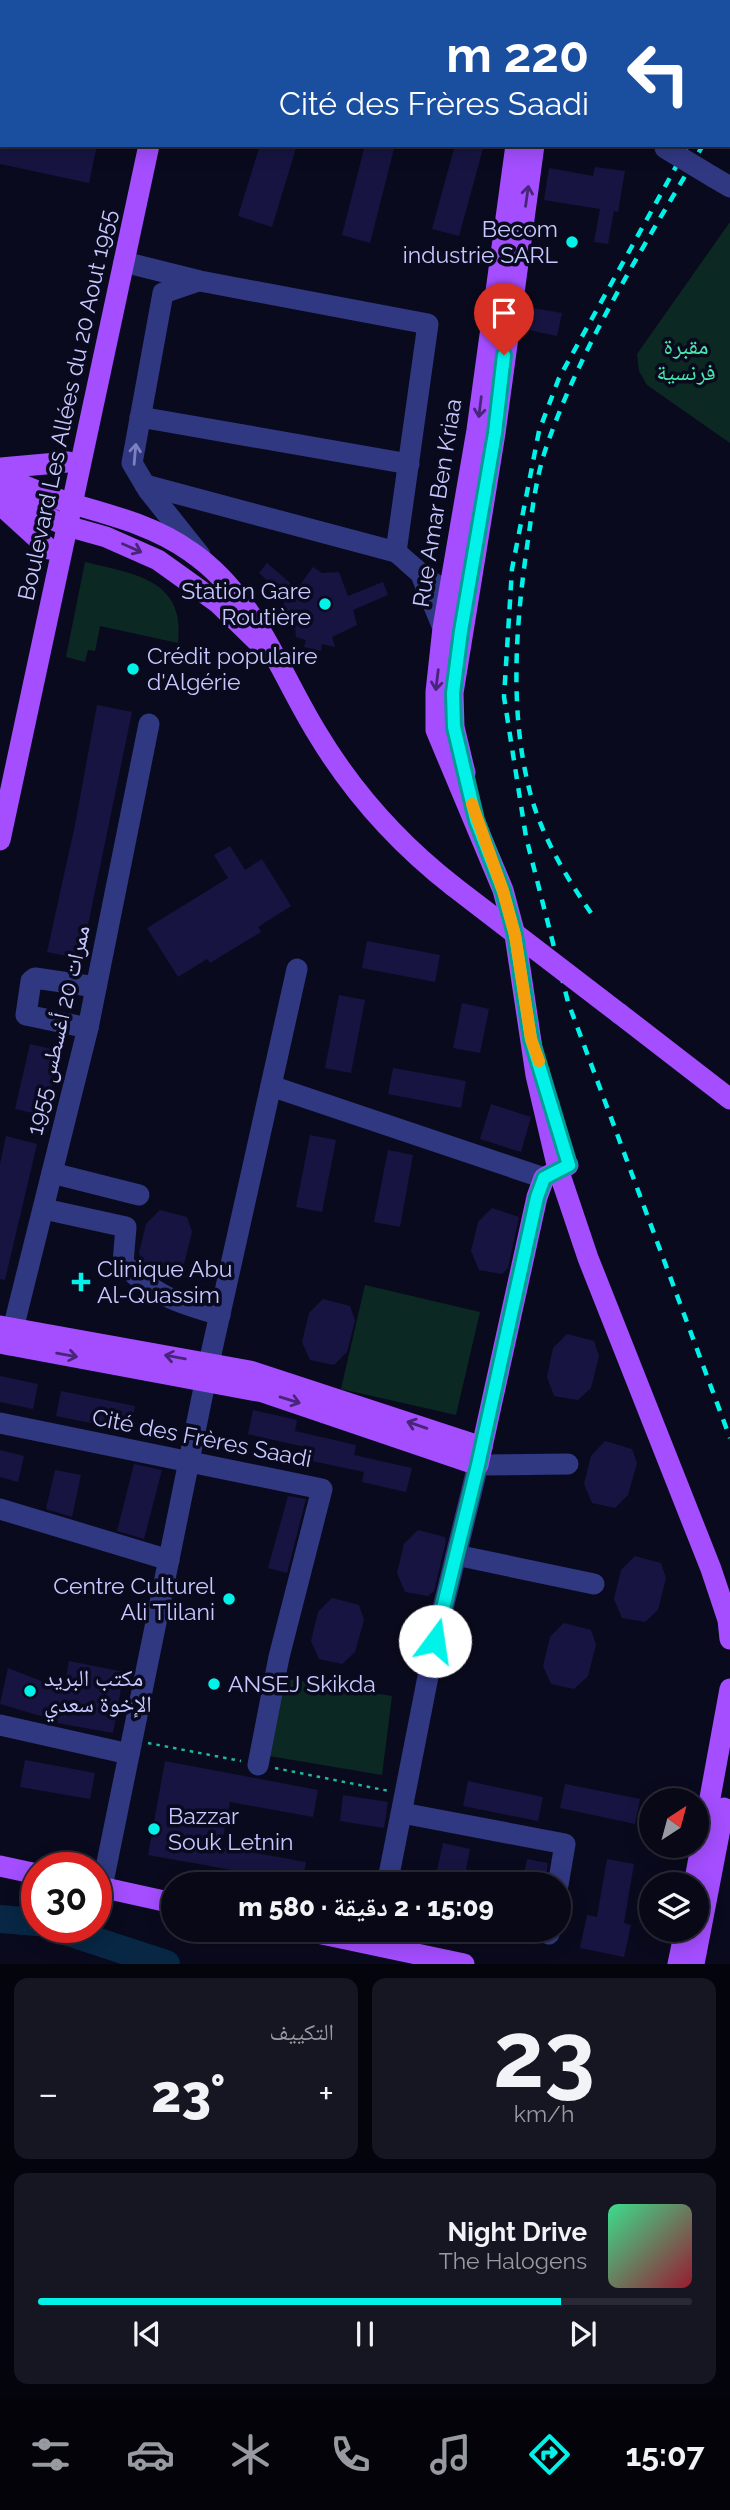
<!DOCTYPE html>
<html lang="ar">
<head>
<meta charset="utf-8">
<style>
  :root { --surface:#080816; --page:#161623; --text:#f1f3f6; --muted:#989aa1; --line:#292935; --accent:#00f2e8 }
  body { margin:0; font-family:Raleway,"Noto Naskh Arabic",sans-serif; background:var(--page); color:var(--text); direction:rtl; height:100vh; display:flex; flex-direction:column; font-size:26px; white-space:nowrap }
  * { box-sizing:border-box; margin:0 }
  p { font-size:23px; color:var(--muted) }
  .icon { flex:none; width:38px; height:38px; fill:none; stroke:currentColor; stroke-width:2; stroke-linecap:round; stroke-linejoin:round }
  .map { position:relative; height:1964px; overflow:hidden; direction:ltr }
  .details { display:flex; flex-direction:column; gap:14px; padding:14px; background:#04040c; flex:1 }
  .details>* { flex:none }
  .banner { position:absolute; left:0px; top:0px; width:732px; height:147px; box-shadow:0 4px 18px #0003,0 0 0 2px var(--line); direction:rtl; background:#1a4fa0; color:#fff; overflow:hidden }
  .needle { width:46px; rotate:36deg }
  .fabs { position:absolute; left:639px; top:1788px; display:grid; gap:14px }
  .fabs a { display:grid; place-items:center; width:70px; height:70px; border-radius:50%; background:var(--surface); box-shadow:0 4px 18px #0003,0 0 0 2px var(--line); font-size:35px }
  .speed { position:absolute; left:21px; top:1852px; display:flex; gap:14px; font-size:35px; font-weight:700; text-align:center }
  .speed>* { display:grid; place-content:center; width:91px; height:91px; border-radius:50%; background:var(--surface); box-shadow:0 4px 18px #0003,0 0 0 2px var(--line); line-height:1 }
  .speed .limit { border:10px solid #d22; background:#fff; color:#111 }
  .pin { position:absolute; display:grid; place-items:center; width:60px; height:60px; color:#fff; margin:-72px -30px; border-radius:50% 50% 50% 0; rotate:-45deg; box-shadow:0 0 7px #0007 }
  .pin .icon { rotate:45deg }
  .me { position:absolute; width:77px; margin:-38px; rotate:14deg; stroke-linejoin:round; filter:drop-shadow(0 0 5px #0008) }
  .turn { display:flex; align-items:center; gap:24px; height:147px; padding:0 28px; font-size:32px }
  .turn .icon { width:91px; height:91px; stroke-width:2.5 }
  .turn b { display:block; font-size:49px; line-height:60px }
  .big { font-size:52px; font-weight:800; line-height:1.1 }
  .details .tile { flex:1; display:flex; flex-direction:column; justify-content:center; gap:10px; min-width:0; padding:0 24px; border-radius:14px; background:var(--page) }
  .details .dial { align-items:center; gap:0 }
  .dial b { font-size:91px; line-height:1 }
  .song { display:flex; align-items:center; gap:21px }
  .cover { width:84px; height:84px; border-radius:10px; background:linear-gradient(135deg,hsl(150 70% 55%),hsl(350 70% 35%)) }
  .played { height:7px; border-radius:4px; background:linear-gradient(90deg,var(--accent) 80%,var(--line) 80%) }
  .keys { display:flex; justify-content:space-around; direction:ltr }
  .heat { display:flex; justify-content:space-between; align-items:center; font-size:38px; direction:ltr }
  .details .tiles { flex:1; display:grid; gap:14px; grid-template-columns:1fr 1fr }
  .tile:last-child { grid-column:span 2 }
  .trip { position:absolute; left:161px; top:1872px; width:410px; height:70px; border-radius:35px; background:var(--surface); box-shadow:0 4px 18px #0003,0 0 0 2px var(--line); font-weight:800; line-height:70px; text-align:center; direction:rtl }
  .dock { display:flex; height:112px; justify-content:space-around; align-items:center; background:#030309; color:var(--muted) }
  .dock .icon { width:49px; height:49px }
  .dock .active { color:var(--accent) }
  .dock b { font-size:32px; color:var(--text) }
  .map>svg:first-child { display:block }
  .green { fill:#0c2823 }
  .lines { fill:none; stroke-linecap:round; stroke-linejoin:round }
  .river { stroke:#072744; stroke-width:28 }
  .building { fill:#171441 }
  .path { stroke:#21b89a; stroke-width:2.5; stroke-dasharray:3.5 5; stroke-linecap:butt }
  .minor { stroke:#303882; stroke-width:21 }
  .major { stroke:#a44eff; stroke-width:21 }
  .rail { stroke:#00f2e8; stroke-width:4.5; stroke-dasharray:10 9; stroke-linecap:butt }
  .minor-bridge { stroke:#303882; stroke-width:21 }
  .major-bridge { stroke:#a44eff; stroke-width:21 }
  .oneway { stroke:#482578 }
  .oneway2 { stroke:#7c80c0 }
  .route-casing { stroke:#009d97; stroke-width:18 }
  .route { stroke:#00f2e8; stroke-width:12 }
  .slow { stroke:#f59e0b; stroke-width:12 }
  .poi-dot { fill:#00f2e8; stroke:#0a0a1e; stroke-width:2.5 }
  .labels { text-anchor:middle; stroke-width:7; stroke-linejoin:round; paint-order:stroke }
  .poi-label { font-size:23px; fill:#c7c8ff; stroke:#0a0a1e; text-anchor:start }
  .park-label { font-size:23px; fill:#48eaab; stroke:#0a0a1e }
  .street-label { font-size:23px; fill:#c7c8ff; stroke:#0a0a1e }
</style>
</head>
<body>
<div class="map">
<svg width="730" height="1964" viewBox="0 0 730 1964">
  <rect width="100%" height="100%" fill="#0a0a1e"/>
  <!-- green -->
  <g class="green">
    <path d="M730,222V443L647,385L639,371L637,354Z"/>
    <path d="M85,562C134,574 186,579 178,643L100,626L95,651L88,650L85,662L66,657Z"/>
    <path d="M365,1285L480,1312L456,1415L341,1389Z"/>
    <path d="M282,1678L392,1696L382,1775L269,1756Z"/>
  </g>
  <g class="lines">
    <!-- river -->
    <g class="river">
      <path d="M0,1919L37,1922"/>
      <path d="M53,1927L166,1964"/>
    </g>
  </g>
  <!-- building -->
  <g class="building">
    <path d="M0,145H97L89,183L0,164Z"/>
    <path d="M260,145H297L272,227L238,216Z"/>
    <path d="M365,145H395L370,243L342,235Z"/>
    <path d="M455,145H484L459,236L432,229Z"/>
    <path d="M595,167L625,171L618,212L614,211L608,244L594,242L600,209L544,200L549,168L593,176Z"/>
    <path d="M533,308L562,313L557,336L528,330Z"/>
    <path d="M267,563L297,589L313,567L322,573L339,572L348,596L383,582L388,595L353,610L357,625L332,637L335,647L322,644L321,651L304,647L306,640L296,637L295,627L276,613L288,599L259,573Z"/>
    <path d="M97,705L132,712L81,959L47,952L75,825Z"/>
    <path d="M230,846L245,870L262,859L291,906L258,927L261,932L210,963L207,959L178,977L147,928L228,878L214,855Z"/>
    <path d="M367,941L440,955L435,982L362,968Z"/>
    <path d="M339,995L365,1000L351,1073L325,1068Z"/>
    <path d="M462,1003L489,1009L480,1053L453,1048Z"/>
    <path d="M30,1044L60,1051L45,1116L15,1109Z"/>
    <path d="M393,1068L466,1081L461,1108L388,1094Z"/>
    <path d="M491,1104L531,1117L521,1152L480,1139Z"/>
    <path d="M310,1135L336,1140L322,1212L296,1207Z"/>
    <path d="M6,1136L37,1144L5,1280L0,1279V1164Z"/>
    <path d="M388,1150L413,1155L400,1227L374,1222Z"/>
    <path d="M492,1208L519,1217L508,1268L502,1274L479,1270L471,1251L478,1222Z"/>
    <path d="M160,1210L187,1217L192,1232L184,1264L170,1276L153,1273L145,1266L139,1253L146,1224Z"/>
    <path d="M323,1299L350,1306L355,1321L347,1352L334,1365L310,1360L302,1342L309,1313Z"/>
    <path d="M567,1334L594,1341L599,1356L591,1388L578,1400L554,1396L547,1377L553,1348Z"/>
    <path d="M0,1376L38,1384L33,1409L0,1402Z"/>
    <path d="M61,1391L135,1406L130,1431L56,1416Z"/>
    <path d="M253,1410L297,1420L295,1431L356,1445L354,1455L412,1468L406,1492L362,1482L364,1472L307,1460L309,1448L248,1434Z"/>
    <path d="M605,1441L632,1449L637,1463L628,1495L615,1508L592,1503L584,1484L591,1456Z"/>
    <path d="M0,1450L24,1456L18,1482L0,1477Z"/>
    <path d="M134,1464L162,1470L144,1539L117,1531Z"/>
    <path d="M55,1470L81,1475L72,1517L46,1509Z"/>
    <path d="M288,1496L306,1499L287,1573L268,1568Z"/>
    <path d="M418,1530L445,1537L446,1541L434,1591L428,1596L405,1592L397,1573L404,1544Z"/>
    <path d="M635,1556L661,1563L666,1578L658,1610L645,1622L622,1618L614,1599L621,1570Z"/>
    <path d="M332,1598L359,1605L364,1620L355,1652L342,1664L319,1659L311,1641L318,1612Z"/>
    <path d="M564,1623L591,1630L596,1645L588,1676L574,1689L551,1684L543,1666L550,1637Z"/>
    <path d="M69,1661L124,1672L113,1733L57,1723L58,1721L0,1704L8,1668L64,1690Z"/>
    <path d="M25,1760L95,1773L90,1799L20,1787Z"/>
    <path d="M165,1761L318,1790L313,1817L230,1802L221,1847L306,1862L302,1885H280L231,1876L232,1870L148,1855Z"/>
    <path d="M468,1781L543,1797L538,1821L463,1806Z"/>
    <path d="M565,1784L640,1799L635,1824L560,1808Z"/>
    <path d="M343,1795L388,1802L384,1828L340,1821Z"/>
    <path d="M443,1843L470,1849L463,1885H434Z"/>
    <path d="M527,1859L548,1863L545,1885H522Z"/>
    <path d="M607,1859L634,1864L624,1923L631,1925L624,1957L580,1948L587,1915L597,1917Z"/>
  </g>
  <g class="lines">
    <!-- path -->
    <g class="path">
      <path d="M148,1743L241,1761"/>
      <path d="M275,1768L389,1791"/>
    </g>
    <!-- minor -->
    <g class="minor">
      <path d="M704,0L705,2"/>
      <path d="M36,2L37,0"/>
      <path d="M0,36L2,37"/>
      <path d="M713,177L730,187"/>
      <path d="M124,262L200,281L428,324L396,552C419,571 435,591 466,596"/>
      <path d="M198,281L163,293L132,463L148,490L200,555"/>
      <path d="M140,417L409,464"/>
      <path d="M145,485L396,552"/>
      <path d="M422,577L443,628"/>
      <path d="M88,1028L26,1015L31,981L35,978L96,987"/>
      <path d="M271,1086L544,1178"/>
      <path d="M52,1173L139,1195"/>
      <path d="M44,1209L126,1227L123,1263C154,1296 178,1303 220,1315"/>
      <path d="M9,1345L88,1028L149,724"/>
      <path d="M0,1423L322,1489L279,1657L258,1765"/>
      <path d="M0,1509L169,1560"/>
      <path d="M456,1555L594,1584"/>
      <path d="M0,1725L129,1754"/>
      <path d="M402,1813L565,1844L558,1885"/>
      <path d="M387,1885L435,1641L478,1465L568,1464"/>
      <path d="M102,1887L209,1363L297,969"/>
      <path d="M549,1934L550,1930"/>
    </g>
    <!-- major -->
    <g class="major">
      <path d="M180,2V0"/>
      <path d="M536,2V0"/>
      <path d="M554,2V0"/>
      <path d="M516,145L477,430L443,628L436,692V730L503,890L515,935L536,1075L558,1169L588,1258L711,1569L728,1620L730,1639"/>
      <path d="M0,468L68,462"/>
      <path d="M0,476C23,485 46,495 69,503C111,515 155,526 191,552C255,596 278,670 317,733C353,793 398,843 453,886"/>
      <path d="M0,496L67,526L106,537L158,560L218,603L264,648"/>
      <path d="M2,506L49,549"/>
      <path d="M465,773L454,727L453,693L495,433L534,145"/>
      <path d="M0,840L149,145"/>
      <path d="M620,1014L730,1099"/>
      <path d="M0,1326L250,1371L482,1447"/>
      <path d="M0,1343L263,1392L478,1465L537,1197L544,1178L568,1165"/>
      <path d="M0,1866L37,1874"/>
      <path d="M694,1885L730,1689"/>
      <path d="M96,1886L173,1903"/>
      <path d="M303,1930L464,1964"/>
      <path d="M678,1964L685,1930"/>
      <path d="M694,1964L724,1808"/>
    </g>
    <!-- rail -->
    <g class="rail">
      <path d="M688,145L559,378L539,431L512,569L504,697L526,837L568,1002L730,1438"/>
      <path d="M591,913C566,877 543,838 531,796C508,711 516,619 529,533C533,504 537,473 547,445C584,339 647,242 703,145"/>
    </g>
    <!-- minor-bridge -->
    <path class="minor-bridge" d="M665,148L713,177"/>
    <!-- major-bridge -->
    <path class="major-bridge" d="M453,886L620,1014"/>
  </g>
  <!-- one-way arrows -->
  <defs><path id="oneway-shaft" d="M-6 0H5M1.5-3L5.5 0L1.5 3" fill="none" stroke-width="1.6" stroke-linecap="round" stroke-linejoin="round" transform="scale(1.75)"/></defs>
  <g class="oneway">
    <use href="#oneway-shaft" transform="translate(527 196) rotate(-82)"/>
    <use href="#oneway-shaft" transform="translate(480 407) rotate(97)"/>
    <use href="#oneway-shaft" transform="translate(132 548) rotate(24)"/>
    <use href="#oneway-shaft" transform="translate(437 680) rotate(97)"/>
    <use href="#oneway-shaft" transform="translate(67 1355) rotate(10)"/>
    <use href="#oneway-shaft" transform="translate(175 1357) rotate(-170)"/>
    <use href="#oneway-shaft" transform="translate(290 1400) rotate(17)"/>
    <use href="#oneway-shaft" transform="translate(417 1425) rotate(-161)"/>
  </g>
  <use class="oneway2" href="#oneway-shaft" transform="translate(135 454) rotate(-85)"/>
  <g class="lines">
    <!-- route casing -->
    <g class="route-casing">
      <path id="route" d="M435,1641L478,1465L537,1197L544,1178L569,1165L531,1039L515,935L503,891L476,820L454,727L453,693L461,631L495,433L504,355"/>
    </g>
    <!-- route -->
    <use href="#route" class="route"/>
    <!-- slow -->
    <path class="slow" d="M472,804L503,891L515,935L531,1039L539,1061"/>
  </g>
  <!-- markers -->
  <g class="poi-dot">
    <circle cx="572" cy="242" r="7"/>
    <circle cx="325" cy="604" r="7"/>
    <circle cx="133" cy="669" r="7"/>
    <path d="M77.5 1271.5h7v7h7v7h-7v7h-7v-7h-7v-7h7z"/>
    <circle cx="229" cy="1599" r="7"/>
    <circle cx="214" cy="1684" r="7"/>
    <circle cx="30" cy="1691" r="7"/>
    <circle cx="154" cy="1829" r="7"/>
  </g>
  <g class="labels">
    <!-- poi labels -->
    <g class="poi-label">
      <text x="558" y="237" text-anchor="end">Becom<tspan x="558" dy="26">industrie SARL</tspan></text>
      <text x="311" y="599" text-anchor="end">Station Gare<tspan x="311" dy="26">Routière</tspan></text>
      <text x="147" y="664">Crédit populaire<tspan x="147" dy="26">d'Algérie</tspan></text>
      <text x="97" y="1277">Clinique Abu<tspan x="97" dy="26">Al-Quassim</tspan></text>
      <text x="215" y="1594" text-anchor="end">Centre Culturel<tspan x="215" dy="26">Ali Tlilani</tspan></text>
      <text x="44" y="1686">مكتب البريد<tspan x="44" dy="26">الإخوة سعدي</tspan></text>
      <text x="228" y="1692">ANSEJ Skikda</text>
      <text x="168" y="1824">Bazzar<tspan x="168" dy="26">Souk Letnin</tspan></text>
    </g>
    <!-- park labels -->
    <g class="park-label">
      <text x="686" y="354">مقبرة<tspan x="686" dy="26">فرنسية</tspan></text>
    </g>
    <!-- street labels -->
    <g class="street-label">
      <text transform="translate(67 405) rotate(-78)" y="8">Boulevard Les Allées du 20 Aout 1955</text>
      <text transform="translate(437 503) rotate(-81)" y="8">Rue Amar Ben Kriaa</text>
      <text transform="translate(58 1030) rotate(-77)" y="8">ممرات 20 أغسطس 1955</text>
      <text transform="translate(202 1438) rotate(11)" y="8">Cité des Frères Saadi</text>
    </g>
  </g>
</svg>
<div class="fabs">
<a><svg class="needle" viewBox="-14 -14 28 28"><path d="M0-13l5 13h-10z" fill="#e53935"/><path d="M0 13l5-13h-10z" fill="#989aa1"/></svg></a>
<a><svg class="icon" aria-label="layers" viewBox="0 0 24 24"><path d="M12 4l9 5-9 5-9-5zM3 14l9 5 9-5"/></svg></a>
</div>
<div class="speed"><div class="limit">30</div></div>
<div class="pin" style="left:504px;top:355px;background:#d93025"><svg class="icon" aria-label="arrive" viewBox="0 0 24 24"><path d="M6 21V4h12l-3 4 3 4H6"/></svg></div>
<svg class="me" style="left:435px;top:1641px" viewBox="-20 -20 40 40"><circle r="19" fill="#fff"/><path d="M0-13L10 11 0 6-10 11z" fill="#00f2e8"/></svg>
<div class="trip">15:09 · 2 دقيقة · 580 m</div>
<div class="banner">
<div class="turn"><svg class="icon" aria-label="left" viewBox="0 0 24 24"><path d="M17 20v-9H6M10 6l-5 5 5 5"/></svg><div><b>220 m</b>Cité des Frères Saadi</div></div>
</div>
</div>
<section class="details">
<div class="tiles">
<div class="tile dial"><b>23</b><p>km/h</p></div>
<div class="tile"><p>التكييف</p>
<div class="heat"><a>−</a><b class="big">23°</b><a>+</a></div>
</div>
<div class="tile">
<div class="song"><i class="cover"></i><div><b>Night Drive</b><p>The Halogens</p></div></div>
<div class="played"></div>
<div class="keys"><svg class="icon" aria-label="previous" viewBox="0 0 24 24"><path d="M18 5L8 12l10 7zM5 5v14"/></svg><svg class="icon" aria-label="pause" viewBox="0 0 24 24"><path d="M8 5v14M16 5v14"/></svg><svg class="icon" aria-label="next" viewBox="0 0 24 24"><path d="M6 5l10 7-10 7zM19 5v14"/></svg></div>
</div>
</div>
</section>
<nav class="dock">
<b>15:07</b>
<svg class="icon active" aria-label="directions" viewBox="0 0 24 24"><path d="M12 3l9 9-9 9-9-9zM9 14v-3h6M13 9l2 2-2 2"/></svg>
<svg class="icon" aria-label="music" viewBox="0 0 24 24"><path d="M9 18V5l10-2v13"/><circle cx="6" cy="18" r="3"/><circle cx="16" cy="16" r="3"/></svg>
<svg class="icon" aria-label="phone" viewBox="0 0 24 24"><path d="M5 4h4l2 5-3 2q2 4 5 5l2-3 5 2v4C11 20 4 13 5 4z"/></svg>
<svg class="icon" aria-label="climate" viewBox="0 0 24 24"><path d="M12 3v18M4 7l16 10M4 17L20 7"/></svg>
<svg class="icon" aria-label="car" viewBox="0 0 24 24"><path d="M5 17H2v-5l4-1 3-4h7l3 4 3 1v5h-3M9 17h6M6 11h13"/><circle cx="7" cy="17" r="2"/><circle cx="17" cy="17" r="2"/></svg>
<svg class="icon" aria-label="filters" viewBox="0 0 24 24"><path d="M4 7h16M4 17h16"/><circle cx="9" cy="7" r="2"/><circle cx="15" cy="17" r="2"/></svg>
</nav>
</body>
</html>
